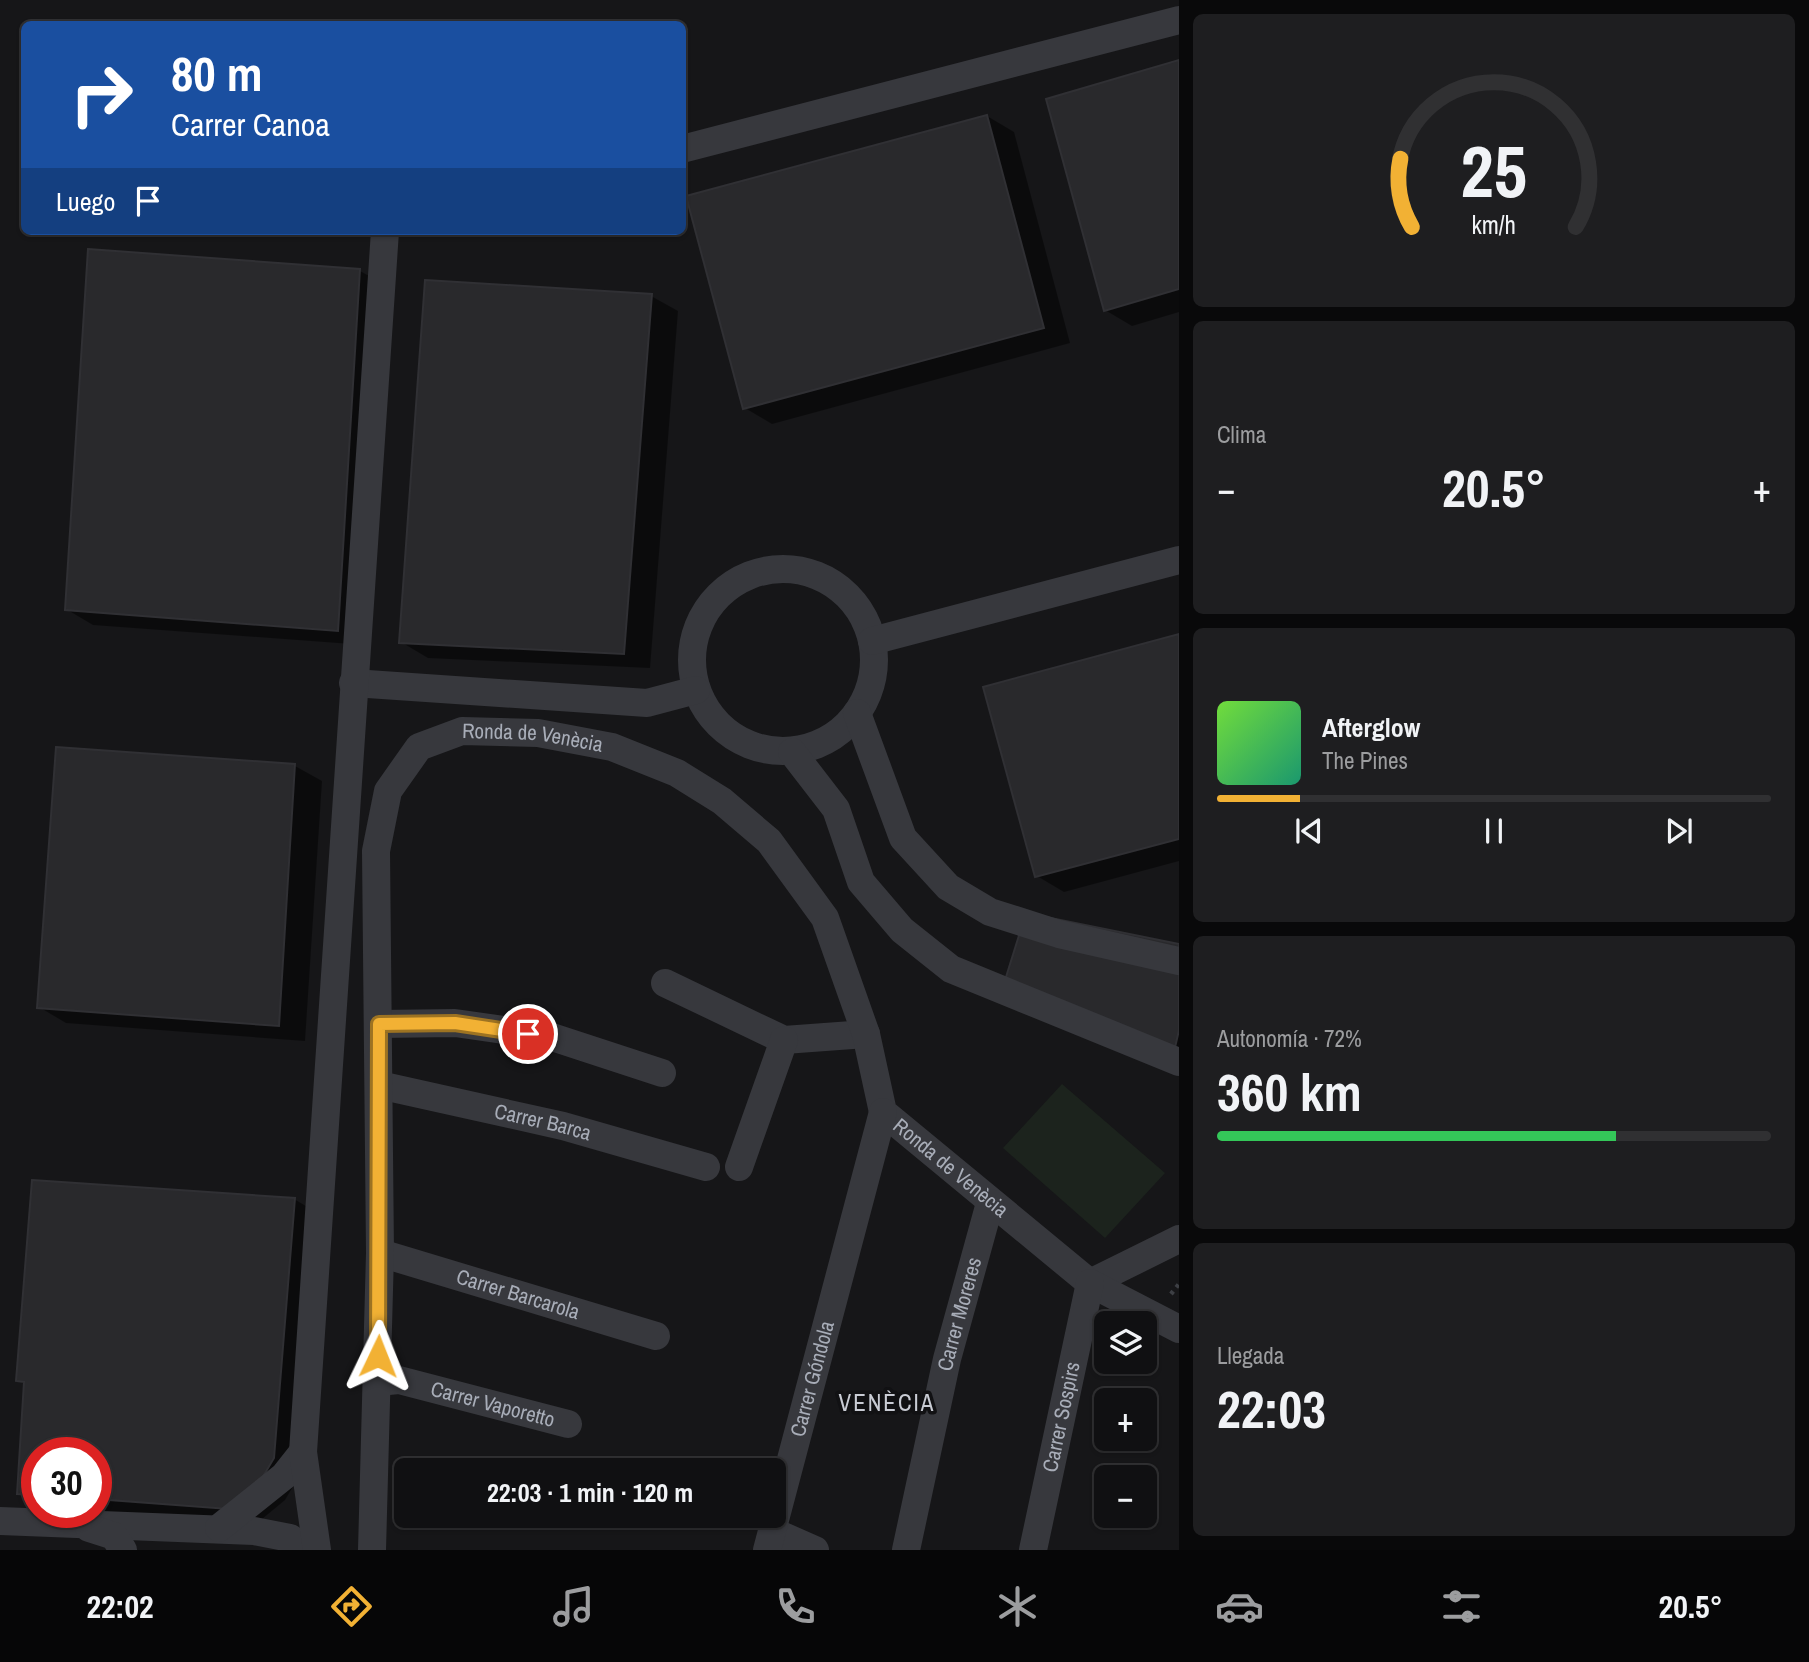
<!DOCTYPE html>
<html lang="es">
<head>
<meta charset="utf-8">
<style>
  :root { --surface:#101012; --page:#1e1e20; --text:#f1f3f6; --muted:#9c9d9f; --line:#303032; --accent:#f2b134 }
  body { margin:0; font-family:"Archivo Narrow",sans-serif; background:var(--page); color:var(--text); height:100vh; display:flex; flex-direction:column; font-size:26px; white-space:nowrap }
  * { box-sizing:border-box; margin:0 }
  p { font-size:23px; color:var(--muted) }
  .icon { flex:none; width:38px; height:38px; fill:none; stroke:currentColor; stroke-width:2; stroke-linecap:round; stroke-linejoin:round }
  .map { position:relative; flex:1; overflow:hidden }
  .sheet { display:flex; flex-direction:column; gap:14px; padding:14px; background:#09090a; width:630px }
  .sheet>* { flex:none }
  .guide { position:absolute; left:21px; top:21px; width:665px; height:214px; border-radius:10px; box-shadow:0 2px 5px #0004,0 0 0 2px var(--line); background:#1a4fa0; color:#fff; overflow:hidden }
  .controls { position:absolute; left:1094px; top:1311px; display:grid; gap:14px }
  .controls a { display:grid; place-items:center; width:63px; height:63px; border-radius:10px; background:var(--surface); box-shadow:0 2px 5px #0004,0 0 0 2px var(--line); font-size:35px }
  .speed { position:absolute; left:21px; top:1437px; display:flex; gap:14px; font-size:35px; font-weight:700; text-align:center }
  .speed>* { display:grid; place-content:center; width:91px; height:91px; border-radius:50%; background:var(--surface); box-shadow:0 2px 5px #0004,0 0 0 2px var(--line); line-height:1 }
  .speed .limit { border:10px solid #d22; background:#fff; color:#111 }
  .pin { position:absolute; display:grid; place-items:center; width:60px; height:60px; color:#fff; margin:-30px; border:4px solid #fff; border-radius:50%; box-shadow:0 2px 7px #0007 }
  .me { position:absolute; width:77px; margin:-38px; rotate:2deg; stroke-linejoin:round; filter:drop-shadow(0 0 5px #0008) }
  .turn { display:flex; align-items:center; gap:24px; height:147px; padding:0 35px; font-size:32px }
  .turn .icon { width:91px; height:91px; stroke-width:2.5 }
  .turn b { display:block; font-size:49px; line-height:60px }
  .then { display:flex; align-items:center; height:66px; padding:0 35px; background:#0003; gap:14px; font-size:26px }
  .big { font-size:52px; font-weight:800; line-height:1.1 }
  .sheet .card { flex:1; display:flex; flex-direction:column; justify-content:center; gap:10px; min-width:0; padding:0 24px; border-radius:10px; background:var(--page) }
  .sheet .dial { align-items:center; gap:0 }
  .dial svg { height:182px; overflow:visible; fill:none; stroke:var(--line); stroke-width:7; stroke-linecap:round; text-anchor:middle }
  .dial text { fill:var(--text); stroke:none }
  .song { display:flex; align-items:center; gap:21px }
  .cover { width:84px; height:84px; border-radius:10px; background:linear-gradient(135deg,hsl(100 70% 55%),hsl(160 70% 35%)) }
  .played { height:7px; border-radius:4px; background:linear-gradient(90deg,var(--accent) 15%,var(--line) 15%) }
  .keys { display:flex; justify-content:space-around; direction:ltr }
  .heat { display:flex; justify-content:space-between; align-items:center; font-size:38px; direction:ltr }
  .charge { height:10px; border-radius:5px; background:linear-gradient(90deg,#34c759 72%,var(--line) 0) }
  .trip { position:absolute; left:394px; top:1458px; width:392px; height:70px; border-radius:10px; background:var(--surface); box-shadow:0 2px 5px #0004,0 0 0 2px var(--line); font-weight:800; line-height:70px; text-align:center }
  .menu { display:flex; height:112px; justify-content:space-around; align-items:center; background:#060607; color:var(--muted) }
  .menu .icon { width:49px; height:49px }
  .menu .current { color:var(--accent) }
  .menu b { font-size:32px; color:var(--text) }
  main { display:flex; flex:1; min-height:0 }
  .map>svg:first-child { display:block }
  .green { fill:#1c231d }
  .shadow { fill:#0007 }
  .building { fill:#29292c; stroke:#303034; stroke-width:2 }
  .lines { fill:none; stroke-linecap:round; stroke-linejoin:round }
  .path { stroke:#3d3f44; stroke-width:4.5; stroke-dasharray:3.5 5; stroke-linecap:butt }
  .minor { stroke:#37383d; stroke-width:28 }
  .route-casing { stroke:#9d7322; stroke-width:18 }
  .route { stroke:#f2b134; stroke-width:12 }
  .labels { text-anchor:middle; stroke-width:7; stroke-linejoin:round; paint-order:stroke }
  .street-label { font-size:21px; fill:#a8adb8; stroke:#111113 }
  .neighbourhood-label { font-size:23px; letter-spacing:2px; fill:#c9ccd4; stroke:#111113 }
</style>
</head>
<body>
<main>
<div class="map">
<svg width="1179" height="1550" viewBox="0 0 1179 1550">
  <rect width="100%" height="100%" fill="#161618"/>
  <!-- green -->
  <path class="green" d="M1062,1084L1165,1173L1105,1238L1003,1148Z"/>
  <!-- shadow -->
  <g class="shadow">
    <path d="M1179,62V312L1132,326L1105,310L1049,100Z"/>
    <path d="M987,116L1014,132L1070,343L772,424L745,408Z"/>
    <path d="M90,251L360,271L387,286L365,645L93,625L66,609Z"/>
    <path d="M651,296L678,311L650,668L428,658L401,642Z"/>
    <path d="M1179,635V861L1064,892L1037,876L986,688Z"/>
    <path d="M295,766L322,781L305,1041L66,1023L39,1007Z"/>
    <path d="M1027,915L1179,946V1053Z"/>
    <path d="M294,1199L321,1215L301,1473L285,1500L256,1524L96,1512V1452H37V1503L19,1493L26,1385L18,1380Z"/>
  </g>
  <!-- building -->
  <g class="building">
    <path d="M1179,60V289L1104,311L1046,99Z"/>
    <path d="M987,115L1044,328L743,409L686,196Z"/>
    <path d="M88,249L360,269L338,631L65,610Z"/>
    <path d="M425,280L652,294L624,654L399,643Z"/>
    <path d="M1179,634V839L1035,877L983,687Z"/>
    <path d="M56,747L295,764L279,1026L37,1008Z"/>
    <path d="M1026,913L1179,944V1030L1174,1052L1001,993Z"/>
    <path d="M32,1180L295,1198L274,1458L258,1485L229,1509L96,1499V1452H37V1495L17,1494L24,1382L16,1381Z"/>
  </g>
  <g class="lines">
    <!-- path -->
    <path class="path" d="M1171,1294L1179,1284"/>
    <!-- minor -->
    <g class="minor">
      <path d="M682,149L1179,20"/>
      <circle cx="783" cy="660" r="91"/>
      <path d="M872,641L1179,560"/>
      <path d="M353,683L647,703L696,690"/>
      <path d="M857,713L903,838L948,887L990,912L1059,934L1179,961"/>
      <path d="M792,752L836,809L861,882L902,930L951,969L1179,1062"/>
      <path d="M665,983L784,1040L866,1034"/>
      <path d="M379,1024L455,1023L552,1037L662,1073"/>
      <path id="s1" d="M379,1085L563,1126L706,1167"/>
      <path d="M739,1167L784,1040"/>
      <path id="s2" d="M380,1253L656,1336"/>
      <path d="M1090,1283L1179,1239"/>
      <path id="s3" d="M377,1382L399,1380L568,1424"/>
      <path d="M0,1521L254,1531L290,1538L307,1550"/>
      <path d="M89,1528L114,1536L123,1550"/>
      <path d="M219,1528L284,1476L303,1452"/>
      <path d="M774,1532L815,1550"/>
      <path d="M317,1550L303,1452L385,231"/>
      <path id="s4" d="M372,1550L380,1253L376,851L388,791L419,747L462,731L538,733L612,747L677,773L722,801L769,841L825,918L866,1034L883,1112L1090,1283L1179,1329"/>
      <path id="s5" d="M767,1550L883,1112"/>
      <path id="s6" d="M906,1550L947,1359L990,1203"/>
      <path id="s7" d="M1033,1550L1090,1283"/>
    </g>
  </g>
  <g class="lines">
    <!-- route casing -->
    <g class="route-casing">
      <path id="route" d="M378,1356L379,1024L455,1023L528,1034"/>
    </g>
    <!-- route -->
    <use href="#route" class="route"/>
  </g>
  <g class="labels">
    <!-- street labels -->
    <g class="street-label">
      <text dy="7" stroke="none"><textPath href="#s4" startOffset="931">Ronda de Venècia</textPath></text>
      <text dy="7" stroke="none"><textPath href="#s1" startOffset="168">Carrer Barca</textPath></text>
      <text dy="7" stroke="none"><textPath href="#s4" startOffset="1582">Ronda de Venècia</textPath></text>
      <text dy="7" stroke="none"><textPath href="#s2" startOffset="144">Carrer Barcarola</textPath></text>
      <text dy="7" stroke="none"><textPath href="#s6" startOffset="242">Carrer Moreres</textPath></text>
      <text dy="7" stroke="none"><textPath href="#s5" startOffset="177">Carrer Góndola</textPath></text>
      <text dy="7" stroke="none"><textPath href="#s3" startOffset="119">Carrer Vaporetto</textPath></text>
      <text dy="7" stroke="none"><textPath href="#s7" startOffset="136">Carrer Sospirs</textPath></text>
    </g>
    <!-- neighbourhood labels -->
    <g class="neighbourhood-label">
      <text x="887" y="1411">VENÈCIA</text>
    </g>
  </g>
</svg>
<div class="controls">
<a><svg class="icon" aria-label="layers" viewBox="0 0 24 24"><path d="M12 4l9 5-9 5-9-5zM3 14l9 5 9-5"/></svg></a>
<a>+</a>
<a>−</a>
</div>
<div class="speed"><div class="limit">30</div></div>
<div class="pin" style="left:528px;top:1034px;background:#d93025"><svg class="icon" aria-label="arrive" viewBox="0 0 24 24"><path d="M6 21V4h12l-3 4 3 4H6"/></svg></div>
<svg class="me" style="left:378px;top:1356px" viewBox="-20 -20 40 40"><path d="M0-17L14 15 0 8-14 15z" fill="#f2b134" stroke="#fff" stroke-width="4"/></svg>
<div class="trip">22:03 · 1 min · 120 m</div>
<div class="guide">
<div class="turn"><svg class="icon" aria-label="right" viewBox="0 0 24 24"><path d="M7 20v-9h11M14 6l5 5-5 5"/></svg><div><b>80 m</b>Carrer Canoa</div></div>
<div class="then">Luego<svg class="icon" aria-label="arrive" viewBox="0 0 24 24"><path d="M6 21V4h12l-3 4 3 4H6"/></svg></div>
</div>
</div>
<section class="sheet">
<div class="card dial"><svg viewBox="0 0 100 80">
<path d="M14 69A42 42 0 1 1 86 69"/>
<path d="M14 69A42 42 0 0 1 9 39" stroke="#f2b134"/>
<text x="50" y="56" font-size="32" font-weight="700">25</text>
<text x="50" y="72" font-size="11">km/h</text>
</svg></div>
<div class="card"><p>Clima</p>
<div class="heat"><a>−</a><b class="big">20.5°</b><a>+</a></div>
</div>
<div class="card">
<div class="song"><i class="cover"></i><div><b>Afterglow</b><p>The Pines</p></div></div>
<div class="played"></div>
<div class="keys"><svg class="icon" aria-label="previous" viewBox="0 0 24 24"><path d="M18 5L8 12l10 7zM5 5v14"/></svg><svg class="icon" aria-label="pause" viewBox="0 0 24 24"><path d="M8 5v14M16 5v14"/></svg><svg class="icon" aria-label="next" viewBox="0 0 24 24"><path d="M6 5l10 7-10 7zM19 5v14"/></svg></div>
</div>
<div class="card"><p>Autonomía · 72%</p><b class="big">360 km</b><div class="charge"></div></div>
<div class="card"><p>Llegada</p><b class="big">22:03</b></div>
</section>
</main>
<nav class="menu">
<b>22:02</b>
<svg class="icon current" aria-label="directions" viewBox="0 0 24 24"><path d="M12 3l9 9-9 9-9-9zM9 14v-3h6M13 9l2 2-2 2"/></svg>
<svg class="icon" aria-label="music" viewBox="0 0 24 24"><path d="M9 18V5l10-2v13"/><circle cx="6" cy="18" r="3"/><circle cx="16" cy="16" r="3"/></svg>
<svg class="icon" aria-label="phone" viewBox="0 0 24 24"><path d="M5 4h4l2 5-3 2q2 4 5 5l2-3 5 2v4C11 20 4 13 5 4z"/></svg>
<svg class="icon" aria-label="climate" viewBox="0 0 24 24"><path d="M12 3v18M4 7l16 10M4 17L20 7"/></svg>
<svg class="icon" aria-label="car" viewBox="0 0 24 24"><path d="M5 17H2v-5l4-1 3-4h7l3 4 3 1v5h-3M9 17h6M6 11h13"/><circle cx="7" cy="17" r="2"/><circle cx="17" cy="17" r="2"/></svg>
<svg class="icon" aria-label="filters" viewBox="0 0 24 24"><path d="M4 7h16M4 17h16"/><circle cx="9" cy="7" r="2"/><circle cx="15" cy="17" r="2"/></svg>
<b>20.5°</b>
</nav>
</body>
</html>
